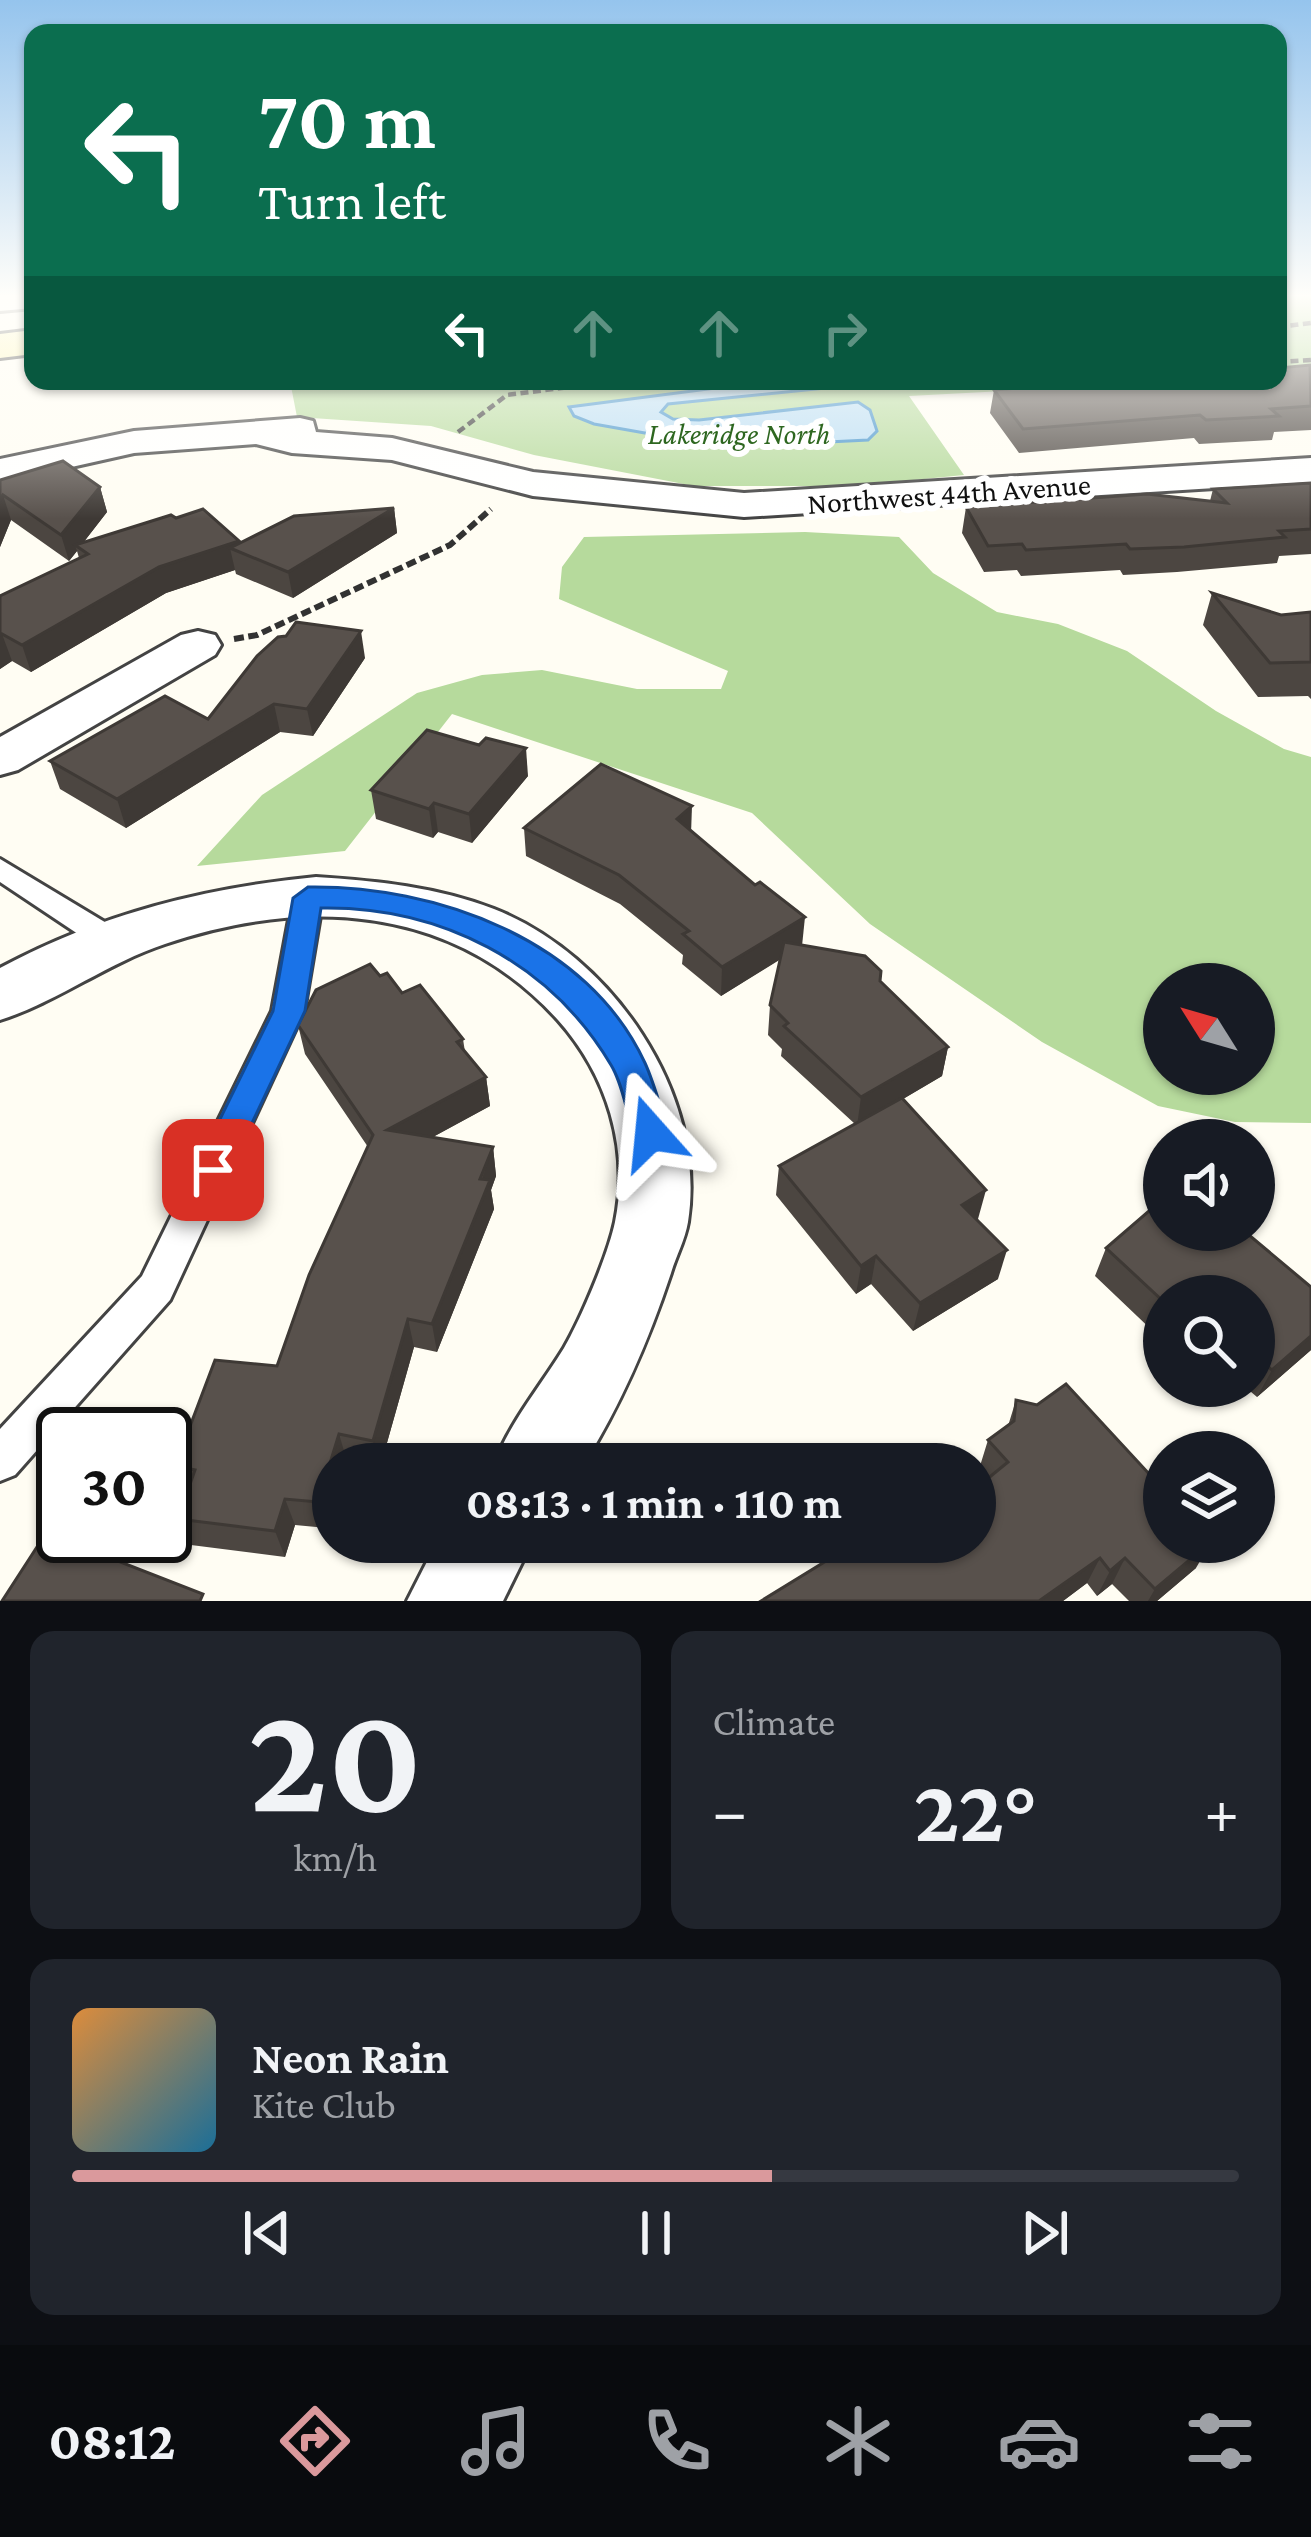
<!DOCTYPE html>
<html lang="en">
<head>
<meta charset="utf-8">
<style>
  :root { --surface:#171b24; --page:#20242c; --text:#f1f3f6; --muted:#9ea1a6; --line:#363941; --accent:#da999c }
  body { margin:0; font-family:"Crimson Pro",serif; background:var(--page); color:var(--text); height:100vh; display:flex; flex-direction:column; font-size:45px; white-space:nowrap }
  * { box-sizing:border-box; margin:0 }
  p { font-size:39px; color:var(--muted) }
  .icon { flex:none; width:66px; height:66px; fill:none; stroke:currentColor; stroke-width:2; stroke-linecap:round; stroke-linejoin:round }
  .map { position:relative; height:1601px; overflow:hidden }
  .drawer { display:flex; flex-direction:column; gap:30px; padding:30px; background:#0d0f14; flex:1 }
  .drawer>* { flex:none }
  .hud { position:absolute; left:24px; top:24px; width:1263px; height:366px; border-radius:24px; box-shadow:0 3px 9px #0004; background:#0b6e4f; color:#fff; overflow:hidden }
  .needle { width:78px; rotate:307deg }
  .fabs { position:absolute; left:1143px; top:963px; display:grid; gap:24px }
  .fabs a { display:grid; place-items:center; width:132px; height:132px; border-radius:50%; background:var(--surface); box-shadow:0 3px 9px #0004; font-size:60px }
  .speed { position:absolute; left:36px; top:1407px; display:flex; gap:24px; font-size:60px; font-weight:700; text-align:center }
  .speed>* { display:grid; place-content:center; width:156px; height:156px; border-radius:50%; background:var(--surface); box-shadow:0 3px 9px #0004; line-height:1 }
  .speed .limit { border:6px solid #111; border-radius:18px; background:#fff; color:#111 }
  .pin { position:absolute; display:grid; place-items:center; width:102px; height:102px; color:#fff; margin:-51px; border-radius:24px; box-shadow:0 6px 18px #0006 }
  .me { position:absolute; width:132px; margin:-66px; rotate:342deg; stroke-linejoin:round; filter:drop-shadow(0 0 9px #0008) }
  .turn { display:flex; align-items:center; gap:42px; height:252px; padding:0 36px; font-size:54px }
  .turn .icon { width:156px; height:156px; stroke-width:2.5 }
  .turn b { display:block; font-size:84px; line-height:102px }
  .lanes { display:flex; align-items:center; height:114px; padding:0 36px; background:#0003; justify-content:center; gap:60px; direction:ltr }
  .lanes .off { opacity:.35 }
  .big { font-size:90px; font-weight:700; line-height:1.1 }
  .drawer .card { flex:1; display:flex; flex-direction:column; justify-content:center; gap:18px; min-width:0; padding:0 42px; border-radius:24px; background:var(--page) }
  .drawer .dial { align-items:center; gap:0 }
  .dial b { font-size:156px; line-height:1 }
  .song { display:flex; align-items:center; gap:36px }
  .cover { width:144px; height:144px; border-radius:18px; background:linear-gradient(135deg,hsl(30 70% 55%),hsl(200 70% 35%)) }
  .played { height:12px; border-radius:6px; background:linear-gradient(90deg,var(--accent) 60%,var(--line) 60%) }
  .keys { display:flex; justify-content:space-around; direction:ltr }
  .heat { display:flex; justify-content:space-between; align-items:center; font-size:66px; direction:ltr }
  .drawer .tiles { flex:1; display:grid; gap:30px; grid-template-columns:1fr 1fr }
  .card:last-child { grid-column:span 2 }
  .trip { position:absolute; left:312px; top:1443px; width:684px; height:120px; border-radius:60px; background:var(--surface); box-shadow:0 3px 9px #0004; font-weight:700; line-height:120px; text-align:center }
  .menu { display:flex; height:192px; justify-content:space-around; align-items:center; background:#090b0e; color:var(--muted) }
  .menu .icon { width:84px; height:84px }
  .menu .current { color:var(--accent) }
  .menu b { font-size:54px; color:var(--text) }
  .map>svg:first-child { display:block }
  .forest { fill:#b6da9c; fill-rule:evenodd }
  .water { fill:#b9ddf5; stroke:#4191cb; stroke-width:3 }
  .lines { fill:none; stroke-linecap:round; stroke-linejoin:round }
  .lane-casing { stroke:#434343; stroke-width:6 }
  .street-casing { stroke:#434343; stroke-width:6 }
  .secondary-casing { stroke:#323232; stroke-width:6 }
  .path-far1 { stroke:#323232; stroke-width:4.5; stroke-dasharray:8 4.5; stroke-linecap:butt }
  .path { stroke:#323232; stroke-width:6; stroke-dasharray:10 4.5; stroke-linecap:butt }
  .lane { fill:#fff; fill-rule:evenodd }
  .street { fill:#fff; fill-rule:evenodd }
  .secondary { fill:#fdf6b0; fill-rule:evenodd }
  .wall { fill:#4c4641 }
  .shaded-wall { fill:#3e3935 }
  .building { fill:#58514c; stroke:#3e3935; stroke-width:3 }
  .route { fill:#1a73e8; stroke:#114b97; stroke-width:3 }
  .labels { text-anchor:middle; stroke-width:12; stroke-linejoin:round; paint-order:stroke }
  .far-park-label { font-size:30px; font-style:italic; fill:#2e6720; stroke:#fff }
  .far-street-label { font-size:30px; fill:#101010; stroke:#fff }
</style>
</head>
<body>
<div class="map">
<svg width="1311" height="1601" viewBox="0 0 1311 1601">
  <rect width="100%" height="100%" fill="#fffdf3"/>
  <!-- forest -->
  <g class="forest">
    <path d="M1278,295H1311V374L1278,376Z"/>
    <path d="M290,381H1188L909,396L964,475L854,486H694L534,455L431,426L297,417Z"/>
    <path d="M805,532L899,537L933,573L997,612L1058,624L1127,651L1216,711L1284,749L1311,757V1123L1235,1122L1158,1106L1042,1042L870,924L752,813L452,714L345,851L197,866L262,795L417,693L482,675L542,670L637,689H721L728,671L559,599L562,567L584,537ZM1164,984H1254V1074H1164Z"/>
  </g>
  <!-- water -->
  <path class="water" d="M769,381H894L668,404L661,412L673,419L699,420L858,402L870,410L877,431L868,440L724,447L594,424L574,416L569,407Z"/>
  <g class="lines">
    <!-- lane casing -->
    <g class="lane-casing">
      <g id="lane">
        <path d="M0,859L118,930L122,938L118,946H96L0,882Z"/>
        <path d="M308,888L318,891L323,898L304,1011L170,1300L15,1475L0,1481V1429L142,1276L272,1011L293,898L298,891Z"/>
      </g>
    </g>
    <!-- street casing -->
    <g class="street-casing">
      <g id="street">
        <path d="M0,295H33V308L0,311Z"/>
        <path d="M300,418L313,421L316,432L392,438L533,472L744,493L1311,458V482L744,517L533,496L392,460L292,453L256,444L134,453L0,483V459L134,431Z"/>
        <path d="M198,631L215,635L221,645L215,655L18,770L0,775V737L181,635Z"/>
        <path d="M316,877C377,881 437,887 494,909C611,955 708,1094 688,1222C685,1240 676,1256 671,1273C648,1342 622,1402 584,1464H494C511,1421 540,1387 564,1348C581,1319 608,1255 615,1222C630,1148 607,1075 558,1020C454,905 306,896 165,944C107,963 57,1002 0,1020V968C101,914 203,888 316,877Z"/>
        <path d="M437,1542H532L503,1601H407Z"/>
      </g>
    </g>
    <!-- secondary casing -->
    <g class="secondary-casing">
      <path id="secondary" d="M33,330V354L0,358V334Z"/>
    </g>
    <!-- path-far1 -->
    <g class="path-far1">
      <path d="M1278,327L1311,323"/>
      <path d="M1278,362L1311,360"/>
      <path d="M458,432L507,395L616,381"/>
    </g>
    <!-- path -->
    <path class="path" d="M234,639L257,635L450,545L491,509"/>
    <!-- lane -->
    <use href="#lane" class="lane"/>
    <!-- street -->
    <use href="#street" class="street"/>
    <!-- secondary -->
    <use href="#secondary" class="secondary"/>
  </g>
  <!-- wall -->
  <g class="wall">
    <path d="M1311,366V430L1274,432L1272,440L1199,444L1194,438L1019,453L990,413L994,390Z"/>
    <path d="M0,480L100,487L107,512L83,543L176,518L239,544L394,508L397,533L293,598L236,574L235,570L166,593L31,672L12,661L0,669V596L79,558L77,551L69,561L11,520L0,547Z"/>
    <path d="M1311,483V554L1279,556L1277,563L1177,572L1123,575L1120,570L1021,576L1017,570L984,572L962,533L966,507L1210,501L1213,489Z"/>
    <path d="M1212,593L1281,615L1311,612V699L1308,696L1258,697L1203,625Z"/>
    <path d="M365,658L313,736L280,732L126,828L60,789L50,761L208,719Z"/>
    <path d="M528,776L472,843L438,832L433,838L376,819L371,790Z"/>
    <path d="M524,828L691,831L802,945L880,981L948,1047L942,1076L903,1099L978,1219L998,1279L913,1331L871,1284L856,1294L776,1195L779,1166L855,1124L781,1056L782,1049L768,1035L770,1005L780,959L721,996L682,964L683,955L620,904L526,856Z"/>
    <path d="M380,976L463,1039L465,1052L486,1077L490,1106L433,1137L493,1147L496,1176L491,1190L494,1209L437,1352L414,1347L381,1464H363L347,1461L346,1464H333V1507L327,1528L295,1525L285,1557L191,1545L178,1519L187,1492L175,1466L277,1366L368,1147L305,1054L298,1025Z"/>
    <path d="M1106,1248L1311,1287V1350L1257,1397L1244,1386H1254V1296H1164V1330L1158,1336L1095,1276Z"/>
    <path d="M1016,1400L1196,1568L1157,1601H1129L1112,1584L1097,1596L1087,1583L1063,1601H761L975,1542L989,1477L980,1466L988,1440L1008,1426Z"/>
  </g>
  <!-- shaded-wall -->
  <g class="shaded-wall">
    <path d="M100,487L107,512L79,548L75,545L77,551L69,561L61,535Z"/>
    <path d="M3,495L11,520L0,547V501Z"/>
    <path d="M394,508L397,533L293,598L288,572Z"/>
    <path d="M239,541L241,553L230,548L235,570L166,593L31,672L22,645L159,567Z"/>
    <path d="M361,631L365,658L313,736L307,709Z"/>
    <path d="M2,634L12,661L0,669V635Z"/>
    <path d="M274,704L280,732L126,828L117,799Z"/>
    <path d="M526,748L528,776L472,843L469,814Z"/>
    <path d="M434,803L438,832L433,838L429,809Z"/>
    <path d="M692,806L691,834L677,819Z"/>
    <path d="M805,917L802,946L721,996L722,967Z"/>
    <path d="M948,1047L942,1076L857,1126L861,1097Z"/>
    <path d="M486,1077L490,1106L392,1159L387,1130Z"/>
    <path d="M493,1147L496,1176L491,1190L494,1209L437,1352L432,1324Z"/>
    <path d="M986,1190L978,1219L956,1234L962,1205Z"/>
    <path d="M1007,1250L998,1279L913,1331L920,1303Z"/>
    <path d="M876,1256L871,1284L856,1294L861,1266Z"/>
    <path d="M408,1319L414,1347L381,1464H379L373,1441Z"/>
    <path d="M1311,1336V1350L1257,1397L1272,1370Z"/>
    <path d="M339,1434L347,1461L346,1464H333V1507L327,1528L318,1502Z"/>
    <path d="M285,1499L295,1525L285,1557L275,1531Z"/>
    <path d="M1211,1542L1196,1568L1157,1601H1148L1155,1589Z"/>
    <path d="M1100,1558L1087,1583L1063,1601H1039Z"/>
    <path d="M1125,1558L1112,1584L1097,1596L1110,1571Z"/>
  </g>
  <!-- building -->
  <g class="building">
    <path d="M1310,365L1311,406L1271,409L1279,416L1206,420L1200,415L1023,429L994,390L1106,381H1278V368Z"/>
    <path d="M63,461L100,487L61,535L3,495L0,501V480Z"/>
    <path d="M1311,483V529L1279,531L1285,537L1184,547L1130,549L1126,544L1026,550L1022,544L988,546L966,507L1147,494L1227,503L1213,489Z"/>
    <path d="M394,508L288,572L230,548L294,516Z"/>
    <path d="M203,509L239,541L159,567L22,645L2,634L0,635V596L88,554L75,545L171,515L176,518Z"/>
    <path d="M1212,593L1281,615L1311,612V662L1270,663Z"/>
    <path d="M296,622L361,631L307,709L274,704L117,799L50,761L165,696L208,719L257,656L278,637L286,636Z"/>
    <path d="M427,730L479,745L486,738L526,748L469,814L434,803L429,809L371,790Z"/>
    <path d="M601,764L692,806L677,819L755,885L760,882L805,917L722,967L683,934L689,931L619,875L524,828Z"/>
    <path d="M784,942L865,956L881,971L880,981L948,1047L861,1097L784,1026L788,1023L770,1005Z"/>
    <path d="M370,964L380,976L387,973L402,993L420,985L463,1039L457,1042L486,1077L387,1130L493,1147L480,1179L490,1180L432,1324L408,1319L373,1441L339,1434L318,1502L285,1499L275,1531L178,1519L195,1470L175,1466L215,1360L277,1366L309,1275L373,1135L298,1025L316,990Z"/>
    <path d="M902,1098L986,1190L962,1205L1007,1250L920,1303L876,1256L861,1266L779,1166Z"/>
    <path d="M1164,1198V1230H1243L1311,1287V1336L1272,1370L1254,1354V1296H1189L1186,1294L1184,1296H1164V1302L1106,1248Z"/>
    <path d="M1066,1384L1164,1490V1542H1211L1155,1589L1125,1558L1110,1571L1100,1558L1039,1601H761L857,1542H975V1489L1008,1462L988,1440L1014,1421L1016,1400L1037,1405Z"/>
    <path d="M46,1533L203,1594L200,1601H2Z"/>
  </g>
  <!-- sky -->
  <linearGradient id="sky" x2="0" y2="1"><stop stop-color="#95c4ed"/><stop offset="0.57" stop-color="#fffefa"/><stop offset="1" stop-color="#fffefa" stop-opacity="0"/></linearGradient>
  <rect width="1311" height="519" fill="url(#sky)"/>
  <!-- route -->
  <path class="route" d="M308,887C435,885 588,939 645,1063C655,1085 661,1110 669,1133L664,1144L651,1148L639,1144C626,1119 625,1088 611,1065C550,962 440,906 321,908L305,1011L225,1180L213,1185L200,1180L195,1170L273,1011L293,898Z"/>
  <g class="labels">
    <!-- far-park labels -->
    <g class="far-park-label">
      <text x="739" y="444">Lakeridge North</text>
    </g>
    <!-- far-street labels -->
    <g class="far-street-label">
      <text transform="translate(949 494) rotate(-4)" y="10">Northwest 44th Avenue</text>
    </g>
  </g>
</svg>
<div class="fabs">
<a><svg class="needle" viewBox="-14 -14 28 28"><path d="M0-13l5 13h-10z" fill="#e53935"/><path d="M0 13l5-13h-10z" fill="#9ea1a6"/></svg></a>
<a><svg class="icon" aria-label="sound" viewBox="0 0 24 24"><path d="M4 9h4l5-4v14l-5-4H4zM17 9q2 3 0 6"/></svg></a>
<a><svg class="icon" aria-label="search" viewBox="0 0 24 24"><circle cx="10" cy="10" r="6"/><path d="M15 15l6 6"/></svg></a>
<a><svg class="icon" aria-label="layers" viewBox="0 0 24 24"><path d="M12 4l9 5-9 5-9-5zM3 14l9 5 9-5"/></svg></a>
</div>
<div class="speed"><div class="limit">30</div></div>
<div class="pin" style="left:213px;top:1170px;background:#d93025"><svg class="icon" aria-label="arrive" viewBox="0 0 24 24"><path d="M6 21V4h12l-3 4 3 4H6"/></svg></div>
<svg class="me" style="left:651px;top:1133px" viewBox="-20 -20 40 40"><path d="M0-17L14 15 0 8-14 15z" fill="#1a73e8" stroke="#fff" stroke-width="4"/></svg>
<div class="trip">08:13 · 1 min · 110 m</div>
<div class="hud">
<div class="turn"><svg class="icon" aria-label="left" viewBox="0 0 24 24"><path d="M17 20v-9H6M10 6l-5 5 5 5"/></svg><div><b>70 m</b>Turn left</div></div>
<div class="lanes"><svg class="icon" aria-label="left" viewBox="0 0 24 24"><path d="M17 20v-9H6M10 6l-5 5 5 5"/></svg><svg class="icon off" aria-label="ahead" viewBox="0 0 24 24"><path d="M12 20V5M6 11l6-6 6 6"/></svg><svg class="icon off" aria-label="ahead" viewBox="0 0 24 24"><path d="M12 20V5M6 11l6-6 6 6"/></svg><svg class="icon off" aria-label="right" viewBox="0 0 24 24"><path d="M7 20v-9h11M14 6l5 5-5 5"/></svg></div>
</div>
</div>
<section class="drawer">
<div class="tiles">
<div class="card dial"><b>20</b><p>km/h</p></div>
<div class="card"><p>Climate</p>
<div class="heat"><a>−</a><b class="big">22°</b><a>+</a></div>
</div>
<div class="card">
<div class="song"><i class="cover"></i><div><b>Neon Rain</b><p>Kite Club</p></div></div>
<div class="played"></div>
<div class="keys"><svg class="icon" aria-label="previous" viewBox="0 0 24 24"><path d="M18 5L8 12l10 7zM5 5v14"/></svg><svg class="icon" aria-label="pause" viewBox="0 0 24 24"><path d="M8 5v14M16 5v14"/></svg><svg class="icon" aria-label="next" viewBox="0 0 24 24"><path d="M6 5l10 7-10 7zM19 5v14"/></svg></div>
</div>
</div>
</section>
<nav class="menu">
<b>08:12</b>
<svg class="icon current" aria-label="directions" viewBox="0 0 24 24"><path d="M12 3l9 9-9 9-9-9zM9 14v-3h6M13 9l2 2-2 2"/></svg>
<svg class="icon" aria-label="music" viewBox="0 0 24 24"><path d="M9 18V5l10-2v13"/><circle cx="6" cy="18" r="3"/><circle cx="16" cy="16" r="3"/></svg>
<svg class="icon" aria-label="phone" viewBox="0 0 24 24"><path d="M5 4h4l2 5-3 2q2 4 5 5l2-3 5 2v4C11 20 4 13 5 4z"/></svg>
<svg class="icon" aria-label="climate" viewBox="0 0 24 24"><path d="M12 3v18M4 7l16 10M4 17L20 7"/></svg>
<svg class="icon" aria-label="car" viewBox="0 0 24 24"><path d="M5 17H2v-5l4-1 3-4h7l3 4 3 1v5h-3M9 17h6M6 11h13"/><circle cx="7" cy="17" r="2"/><circle cx="17" cy="17" r="2"/></svg>
<svg class="icon" aria-label="filters" viewBox="0 0 24 24"><path d="M4 7h16M4 17h16"/><circle cx="9" cy="7" r="2"/><circle cx="15" cy="17" r="2"/></svg>
</nav>
</body>
</html>
